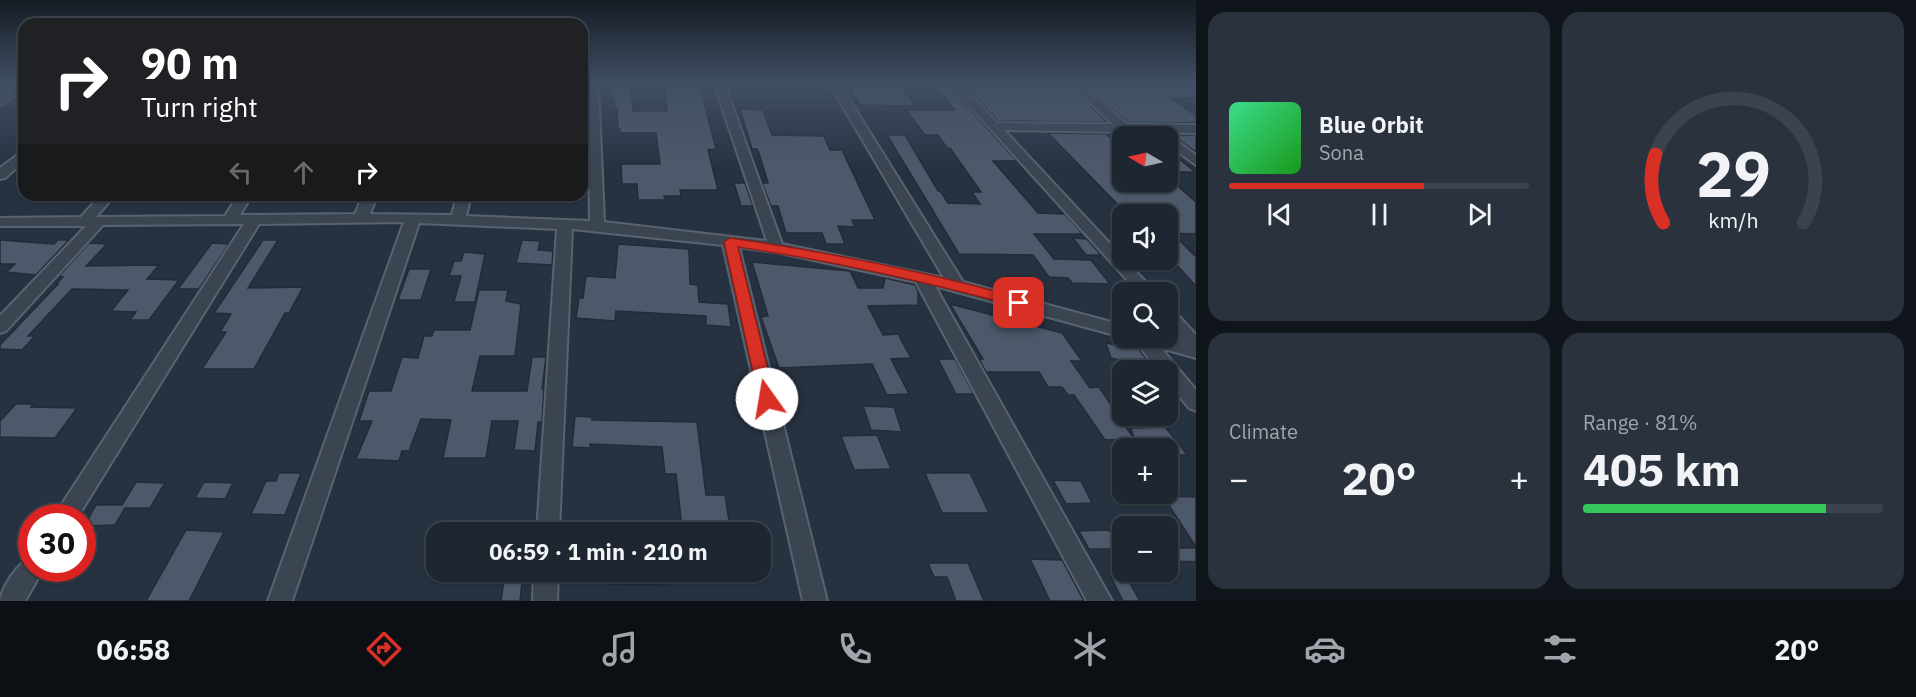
<!DOCTYPE html>
<html lang="en">
<head>
<meta charset="utf-8">
<style>
  :root { --surface:#1d2631; --page:#2a323d; --text:#f1f3f6; --muted:#a0a5ab; --line:#3b434d; --accent:#d93025 }
  body { margin:0; font-family:"IBM Plex Sans",sans-serif; background:var(--page); color:var(--text); height:100vh; display:flex; flex-direction:column; font-size:22px; white-space:nowrap }
  * { box-sizing:border-box; margin:0 }
  p { font-size:20px; color:var(--muted) }
  .icon { flex:none; width:33px; height:33px; fill:none; stroke:currentColor; stroke-width:2; stroke-linecap:round; stroke-linejoin:round }
  .map { position:relative; flex:1; overflow:hidden }
  .details { display:flex; flex-direction:column; gap:12px; padding:12px; background:#10151b; width:720px }
  .details>* { flex:none }
  .guide { position:absolute; left:18px; top:18px; width:570px; height:183px; border-radius:18px; box-shadow:0 2px 4px #0004,0 0 0 2px var(--line); background:#202124; color:#fff; overflow:hidden }
  .needle { width:39px; rotate:279deg }
  .controls { position:absolute; left:1112px; top:126px; display:grid; gap:12px }
  .controls a { display:grid; place-items:center; width:66px; height:66px; border-radius:12px; background:var(--surface); box-shadow:0 2px 4px #0004,0 0 0 2px var(--line); font-size:30px }
  .speed { position:absolute; left:18px; top:504px; display:flex; gap:12px; font-size:30px; font-weight:700; text-align:center }
  .speed>* { display:grid; place-content:center; width:78px; height:78px; border-radius:50%; background:var(--surface); box-shadow:0 2px 4px #0004,0 0 0 2px var(--line); line-height:1 }
  .speed .limit { border:9px solid #d22; background:#fff; color:#111 }
  .pin { position:absolute; display:grid; place-items:center; width:51px; height:51px; color:#fff; margin:-26px; border-radius:12px; box-shadow:0 3px 9px #0006 }
  .me { position:absolute; width:66px; margin:-33px; rotate:347deg; stroke-linejoin:round; filter:drop-shadow(0 0 4px #0008) }
  .turn { display:flex; align-items:center; gap:21px; height:126px; padding:0 24px; font-size:27px }
  .turn .icon { width:78px; height:78px; stroke-width:2.5 }
  .turn b { display:block; font-size:42px; line-height:51px }
  .lanes { display:flex; align-items:center; height:57px; padding:0 24px; background:#0003; justify-content:center; gap:30px; direction:ltr }
  .lanes .off { opacity:.35 }
  .big { font-size:45px; font-weight:800; line-height:1.1 }
  .details .card { flex:1; display:flex; flex-direction:column; justify-content:center; gap:9px; min-width:0; padding:0 21px; border-radius:18px; background:var(--page) }
  .details .dial { align-items:center; gap:0 }
  .dial svg { height:156px; overflow:visible; fill:none; stroke:var(--line); stroke-width:7; stroke-linecap:round; text-anchor:middle }
  .dial text { fill:var(--text); stroke:none }
  .song { display:flex; align-items:center; gap:18px }
  .cover { width:72px; height:72px; border-radius:9px; background:linear-gradient(135deg,hsl(150 70% 55%),hsl(120 70% 35%)) }
  .played { height:6px; border-radius:3px; background:linear-gradient(90deg,var(--accent) 65%,var(--line) 65%) }
  .keys { display:flex; justify-content:space-around; direction:ltr }
  .heat { display:flex; justify-content:space-between; align-items:center; font-size:33px; direction:ltr }
  .charge { height:9px; border-radius:4px; background:linear-gradient(90deg,#34c759 81%,var(--line) 0) }
  .details .tiles { flex:1; display:grid; gap:12px; grid-template-columns:repeat(2,1fr) }
  .trip { position:absolute; left:426px; top:522px; width:345px; height:60px; border-radius:18px; background:var(--surface); box-shadow:0 2px 4px #0004,0 0 0 2px var(--line); font-weight:800; line-height:60px; text-align:center }
  .menu { display:flex; height:96px; justify-content:space-around; align-items:center; background:#0c0f14; color:var(--muted) }
  .menu .icon { width:42px; height:42px }
  .menu .current { color:var(--accent) }
  .menu b { font-size:27px; color:var(--text) }
  main { display:flex; flex:1; min-height:0 }
  .map>svg:first-child { display:block }
  .building { fill:#4d596a; stroke:#222b38; stroke-width:1.5 }
  .lines { fill:none; stroke-linecap:round; stroke-linejoin:round }
  .minor-casing { stroke:#59626e; stroke-width:4 }
  .minor { fill:#3b4451; fill-rule:evenodd }
  .route { fill:#d93025; stroke:#8d1f18; stroke-width:1.5 }
</style>
</head>
<body>
<main>
<div class="map">
<svg width="1196" height="601" viewBox="0 0 1196 601">
  <rect width="100%" height="100%" fill="#273241"/>
  <!-- building -->
  <g class="building">
    <path d="M611,83H630L633,111H667L664,83H684L685,87H700L716,149L708,150L718,190H680L681,196H664L665,200H638L637,184H622L621,164H660L656,133H620V129H618L617,108H615L614,98H612Z"/>
    <path d="M848,83H899L915,106L860,105Z"/>
    <path d="M933,83L947,84L1017,161H993L1038,213L1065,214L1083,234H1034L1054,259L1091,260L1110,284L1072,283L1068,278L1049,277L1033,255L959,254L887,135H905L938,191L941,192L948,203L980,204L972,192H981L950,148H947L938,135H925L906,110H955Z"/>
    <path d="M1016,83L1019,86L1059,87L1054,83H1066L1107,122L998,121L964,84Z"/>
    <path d="M1082,83H1185L1196,91V98H1172L1196,116V123L1128,122Z"/>
    <path d="M740,109L763,110L772,135L824,136L830,150H842L875,220H852L855,227L838,226L845,244H826L822,233H786L778,206H771L762,183H768L759,153L757,149H752Z"/>
    <path d="M1048,133L1106,134L1122,149V182H1173L1196,202V234L1172,233L1196,257V286L1167,254V214H1127Z"/>
    <path d="M1172,135H1196V152Z"/>
    <path d="M1167,147L1181,157H1177L1195,172H1167Z"/>
    <path d="M734,183H745L753,206H741Z"/>
    <path d="M1073,238L1087,239L1101,255H1086Z"/>
    <path d="M0,240L54,244L58,240H69L36,275L6,272L15,264H0Z"/>
    <path d="M263,240H278L248,288L303,287L289,313H285L254,369H202L226,332H220L231,314L214,313Z"/>
    <path d="M522,240L540,241L538,250L553,251L552,265L516,263Z"/>
    <path d="M89,243L107,244L86,266L159,265L147,279L179,280L149,320H130L136,312L111,311L128,290L72,289L28,336H35L22,350L0,349V345L58,284H56L63,277L59,276Z"/>
    <path d="M212,243L229,244L199,289H178Z"/>
    <path d="M618,244L689,249L690,284L698,285L699,302L728,304L731,327L706,325V316L616,311L615,321L576,318L579,298H583L586,276L615,278Z"/>
    <path d="M464,252L485,254L475,302H454L461,276H449L454,261H461Z"/>
    <path d="M752,262L850,271L858,288H883L885,278L915,285L918,291V305L868,306L883,335L898,334L911,358L891,359L909,394L887,395L872,364L779,368L761,317L768,316Z"/>
    <path d="M409,269H431L421,300H398Z"/>
    <path d="M479,290H508L506,301L521,304L515,356H480L472,391H527L532,357H546L542,389H544L542,422H538L535,451L514,450L518,421H492L486,458H443L451,420L421,419L409,451H402L399,461L356,459L372,421H359L369,391H391L402,357L418,358L424,336H432L434,330H470Z"/>
    <path d="M950,304L1062,333L1082,361H1071L1090,388L1099,387L1134,439L1105,440L1074,395H1068L1062,387H1048L1039,372H986L979,359H983Z"/>
    <path d="M1106,343L1121,346L1119,343L1135,344L1153,368L1111,358Z"/>
    <path d="M938,359H955L974,394H956Z"/>
    <path d="M16,404H33L31,407L77,408L55,438L0,437V421Z"/>
    <path d="M863,406L894,407L902,432L871,430Z"/>
    <path d="M575,416L592,417V420L697,422L706,495H725L730,527H682L676,474H665L662,447L590,444V448L572,447Z"/>
    <path d="M1165,427L1179,444L1187,455H1167V448H1137L1131,428Z"/>
    <path d="M877,435L891,469L854,470L841,436Z"/>
    <path d="M279,473H301L285,515L251,514L266,481H276Z"/>
    <path d="M925,473H970L989,513H942Z"/>
    <path d="M1053,480L1081,481L1092,503L1066,504Z"/>
    <path d="M136,482L165,483L150,508H125L115,525L84,526L96,505H122Z"/>
    <path d="M204,482L233,483L225,499L195,498Z"/>
    <path d="M1163,496L1196,497V547Z"/>
    <path d="M186,530L224,532L189,601H146Z"/>
    <path d="M1109,530L1121,549H1089L1079,531Z"/>
    <path d="M1168,548H1196V562L1176,561Z"/>
    <path d="M1030,559L1062,560L1084,601H1050Z"/>
    <path d="M928,563H968L984,601H956L947,577H934Z"/>
    <path d="M505,572H523L520,601H501Z"/>
    <path d="M608,572H671L672,585L608,584Z"/>
    <path d="M1111,577L1127,578L1140,601H1123Z"/>
  </g>
  <g class="lines">
    <!-- minor casing -->
    <g class="minor-casing">
      <g id="minor">
        <path d="M20,83H24V90L0,105V97Z"/>
        <path d="M588,83H598L604,222L767,241L714,83H724L782,244L944,278L829,83H839L963,282L1122,325V337L935,286L1112,601H1087L916,282L776,252L739,247L827,601H803L723,245L572,229L559,532H537L557,229L419,223L292,601H268L404,222L259,224L77,518H53L244,224L103,225L6,331L0,333V316L86,226H0V218L81,217L101,195H115L96,217L225,216L238,195H252L240,215L355,214L363,195H377L370,214L452,215L457,195H471L466,216L590,221Z"/>
        <path d="M949,83H960L997,123L1113,124L1068,83H1079L1127,124L1196,125V133L1004,130L1155,292H1138Z"/>
        <path d="M1188,83H1196V88Z"/>
        <path d="M1167,134L1196,155V165L1167,144V136H1162Z"/>
        <path d="M24,150V161L5,178L0,179V168Z"/>
        <path d="M1167,308L1173,310L1196,335V358L1161,348L1196,390V411L1189,408L1167,381V370H1158L1133,338L1167,337L1181,340L1167,325Z"/>
        <path d="M32,557V568H44L25,601H0C2,587 18,562 32,557Z"/>
        <path d="M534,572H558L557,601H533Z"/>
      </g>
    </g>
    <!-- minor -->
    <use href="#minor" class="minor"/>
  </g>
  <!-- sky -->
  <linearGradient id="sky" x2="0" y2="1"><stop stop-color="#151c24"/><stop offset="0.5" stop-color="#414f65"/><stop offset="1" stop-color="#414f65" stop-opacity="0"/></linearGradient>
  <rect width="1196" height="167" fill="url(#sky)"/>
  <!-- route -->
  <path class="route" d="M730,238C829,252 928,272 1024,299L1026,303L1019,307C927,282 832,261 738,247L775,399L773,403L767,405L762,403L759,399L724,242Z"/>
</svg>
<div class="controls">
<a><svg class="needle" viewBox="-14 -14 28 28"><path d="M0-13l5 13h-10z" fill="#e53935"/><path d="M0 13l5-13h-10z" fill="#a0a5ab"/></svg></a>
<a><svg class="icon" aria-label="sound" viewBox="0 0 24 24"><path d="M4 9h4l5-4v14l-5-4H4zM17 9q2 3 0 6"/></svg></a>
<a><svg class="icon" aria-label="search" viewBox="0 0 24 24"><circle cx="10" cy="10" r="6"/><path d="M15 15l6 6"/></svg></a>
<a><svg class="icon" aria-label="layers" viewBox="0 0 24 24"><path d="M12 4l9 5-9 5-9-5zM3 14l9 5 9-5"/></svg></a>
<a>+</a>
<a>−</a>
</div>
<div class="speed"><div class="limit">30</div></div>
<div class="pin" style="left:1019px;top:303px;background:#d93025"><svg class="icon" aria-label="arrive" viewBox="0 0 24 24"><path d="M6 21V4h12l-3 4 3 4H6"/></svg></div>
<svg class="me" style="left:767px;top:399px" viewBox="-20 -20 40 40"><circle r="19" fill="#fff"/><path d="M0-13L10 11 0 6-10 11z" fill="#d93025"/></svg>
<div class="trip">06:59 · 1 min · 210 m</div>
<div class="guide">
<div class="turn"><svg class="icon" aria-label="right" viewBox="0 0 24 24"><path d="M7 20v-9h11M14 6l5 5-5 5"/></svg><div><b>90 m</b>Turn right</div></div>
<div class="lanes"><svg class="icon off" aria-label="left" viewBox="0 0 24 24"><path d="M17 20v-9H6M10 6l-5 5 5 5"/></svg><svg class="icon off" aria-label="ahead" viewBox="0 0 24 24"><path d="M12 20V5M6 11l6-6 6 6"/></svg><svg class="icon" aria-label="right" viewBox="0 0 24 24"><path d="M7 20v-9h11M14 6l5 5-5 5"/></svg></div>
</div>
</div>
<section class="details">
<div class="tiles">
<div class="card">
<div class="song"><i class="cover"></i><div><b>Blue Orbit</b><p>Sona</p></div></div>
<div class="played"></div>
<div class="keys"><svg class="icon" aria-label="previous" viewBox="0 0 24 24"><path d="M18 5L8 12l10 7zM5 5v14"/></svg><svg class="icon" aria-label="pause" viewBox="0 0 24 24"><path d="M8 5v14M16 5v14"/></svg><svg class="icon" aria-label="next" viewBox="0 0 24 24"><path d="M6 5l10 7-10 7zM19 5v14"/></svg></div>
</div>
<div class="card dial"><svg viewBox="0 0 100 80">
<path d="M14 69A42 42 0 1 1 86 69"/>
<path d="M14 69A42 42 0 0 1 10 34" stroke="#d93025"/>
<text x="50" y="56" font-size="32" font-weight="700">29</text>
<text x="50" y="72" font-size="11">km/h</text>
</svg></div>
<div class="card"><p>Climate</p>
<div class="heat"><a>−</a><b class="big">20°</b><a>+</a></div>
</div>
<div class="card"><p>Range · 81%</p><b class="big">405 km</b><div class="charge"></div></div>
</div>
</section>
</main>
<nav class="menu">
<b>06:58</b>
<svg class="icon current" aria-label="directions" viewBox="0 0 24 24"><path d="M12 3l9 9-9 9-9-9zM9 14v-3h6M13 9l2 2-2 2"/></svg>
<svg class="icon" aria-label="music" viewBox="0 0 24 24"><path d="M9 18V5l10-2v13"/><circle cx="6" cy="18" r="3"/><circle cx="16" cy="16" r="3"/></svg>
<svg class="icon" aria-label="phone" viewBox="0 0 24 24"><path d="M5 4h4l2 5-3 2q2 4 5 5l2-3 5 2v4C11 20 4 13 5 4z"/></svg>
<svg class="icon" aria-label="climate" viewBox="0 0 24 24"><path d="M12 3v18M4 7l16 10M4 17L20 7"/></svg>
<svg class="icon" aria-label="car" viewBox="0 0 24 24"><path d="M5 17H2v-5l4-1 3-4h7l3 4 3 1v5h-3M9 17h6M6 11h13"/><circle cx="7" cy="17" r="2"/><circle cx="17" cy="17" r="2"/></svg>
<svg class="icon" aria-label="filters" viewBox="0 0 24 24"><path d="M4 7h16M4 17h16"/><circle cx="9" cy="7" r="2"/><circle cx="15" cy="17" r="2"/></svg>
<b>20°</b>
</nav>
</body>
</html>
